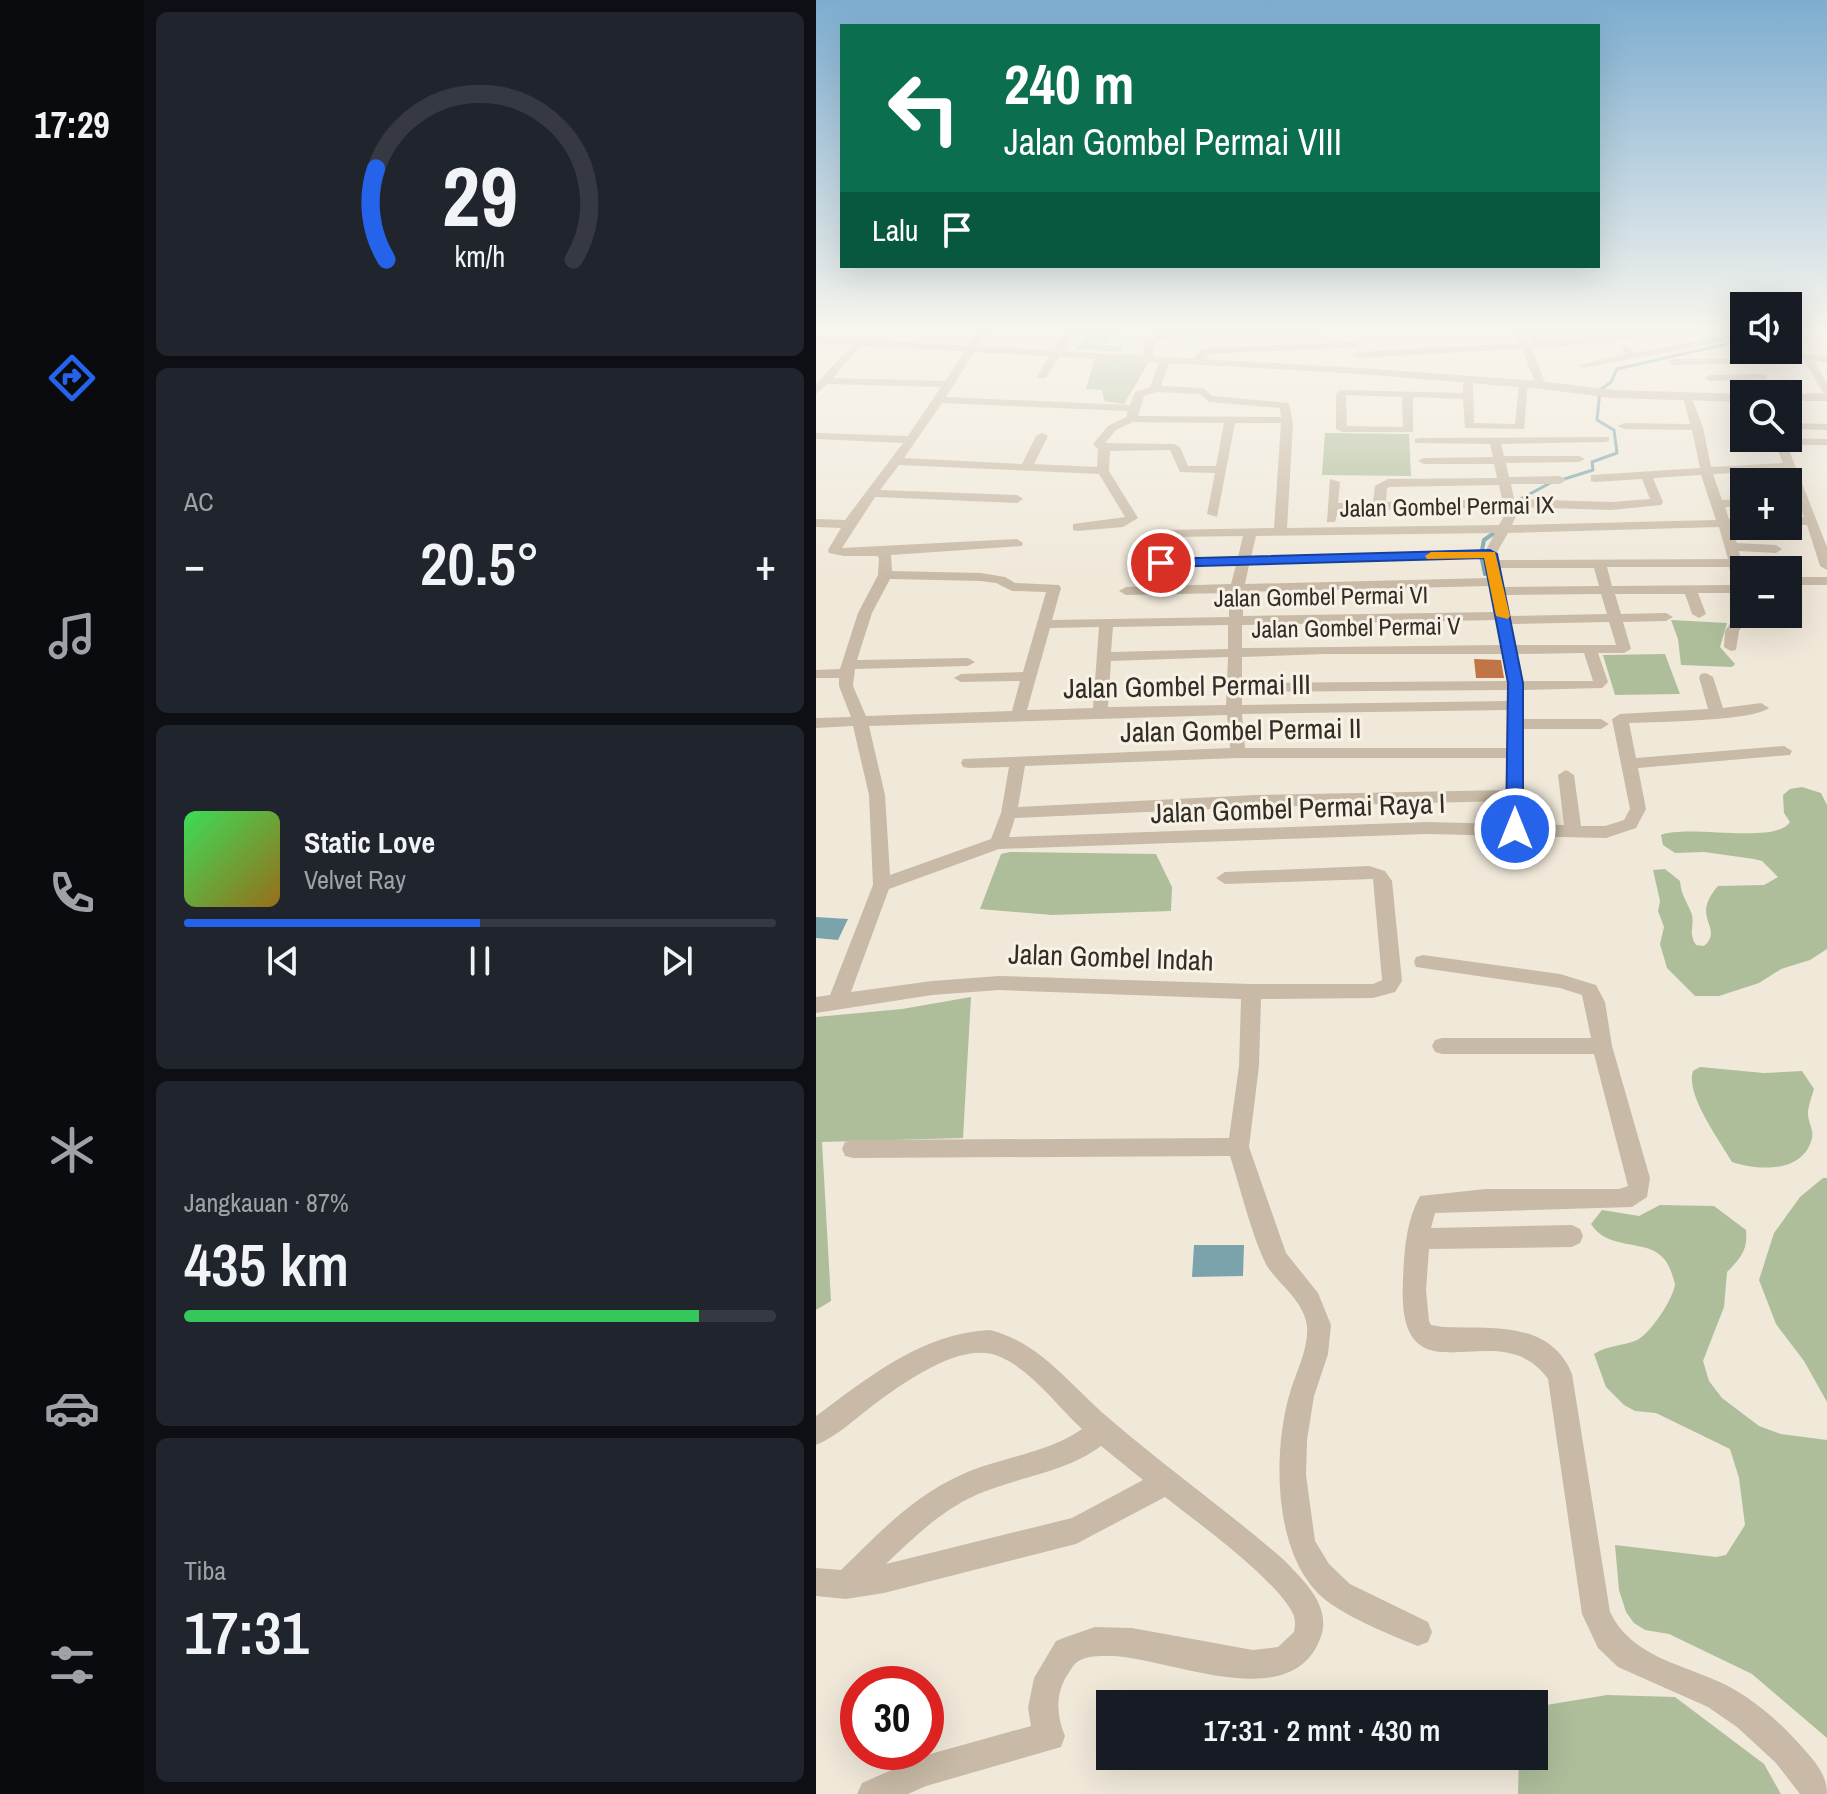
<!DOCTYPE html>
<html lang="id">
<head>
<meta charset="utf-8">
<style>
  :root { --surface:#171b24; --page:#20242c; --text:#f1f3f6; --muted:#9ea1a6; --line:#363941; --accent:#2563eb }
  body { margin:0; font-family:"Archivo Narrow",sans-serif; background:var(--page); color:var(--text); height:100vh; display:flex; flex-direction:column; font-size:30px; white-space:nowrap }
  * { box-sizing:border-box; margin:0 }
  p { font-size:26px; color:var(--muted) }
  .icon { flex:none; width:44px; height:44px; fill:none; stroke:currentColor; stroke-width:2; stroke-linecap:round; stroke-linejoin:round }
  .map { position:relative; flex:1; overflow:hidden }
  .details { display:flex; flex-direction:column; gap:12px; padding:12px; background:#0d0f14; width:672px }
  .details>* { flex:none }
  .guide { position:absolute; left:24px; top:24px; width:760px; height:244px; border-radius:0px; box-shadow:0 8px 32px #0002; background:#0b6e4f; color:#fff; overflow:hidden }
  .fabs { position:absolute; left:914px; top:292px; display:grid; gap:16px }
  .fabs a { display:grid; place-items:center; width:72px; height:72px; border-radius:0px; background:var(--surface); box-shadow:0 8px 32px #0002; font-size:40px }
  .speed { position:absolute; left:24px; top:1666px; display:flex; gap:16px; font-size:40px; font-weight:700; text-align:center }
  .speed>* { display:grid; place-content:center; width:104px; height:104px; border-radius:50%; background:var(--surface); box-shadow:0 8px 32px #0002; line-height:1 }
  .speed .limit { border:12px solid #d22; background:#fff; color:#111 }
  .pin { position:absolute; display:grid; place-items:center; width:68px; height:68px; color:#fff; margin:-34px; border:4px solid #fff; border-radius:50%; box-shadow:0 2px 8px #0007 }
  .me { position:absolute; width:88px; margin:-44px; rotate:0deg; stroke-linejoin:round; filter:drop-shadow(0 0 6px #0008) }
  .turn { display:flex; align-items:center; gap:28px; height:168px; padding:0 32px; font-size:36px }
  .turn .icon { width:104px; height:104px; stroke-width:2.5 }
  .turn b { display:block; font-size:56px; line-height:68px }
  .then { display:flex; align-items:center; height:76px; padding:0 32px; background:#0003; gap:16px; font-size:30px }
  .big { font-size:60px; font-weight:600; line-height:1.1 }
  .details .tile { flex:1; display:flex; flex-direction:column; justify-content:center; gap:12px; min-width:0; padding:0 28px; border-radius:12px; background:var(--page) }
  .details .dial { align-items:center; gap:0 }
  .dial svg { height:208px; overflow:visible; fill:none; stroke:var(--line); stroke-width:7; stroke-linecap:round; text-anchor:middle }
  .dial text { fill:var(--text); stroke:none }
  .song { display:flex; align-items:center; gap:24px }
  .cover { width:96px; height:96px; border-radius:12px; background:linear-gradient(135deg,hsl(130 70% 55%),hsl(40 70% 35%)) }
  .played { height:8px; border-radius:4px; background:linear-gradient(90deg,var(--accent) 50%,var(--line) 50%) }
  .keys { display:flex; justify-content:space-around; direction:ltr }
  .heat { display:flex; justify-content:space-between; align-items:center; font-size:44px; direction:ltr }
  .charge { height:12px; border-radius:6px; background:linear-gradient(90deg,#34c759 87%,var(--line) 0) }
  .trip { position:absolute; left:280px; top:1690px; width:452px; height:80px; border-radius:0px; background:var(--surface); box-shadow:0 8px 32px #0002; font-weight:600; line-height:80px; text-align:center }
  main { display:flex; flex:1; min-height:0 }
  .tab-bar { display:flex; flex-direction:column; width:144px; justify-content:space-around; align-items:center; background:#090b0e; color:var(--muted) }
  .tab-bar .icon { width:56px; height:56px }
  .tab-bar .selected { color:var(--accent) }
  .tab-bar b { font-size:36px; color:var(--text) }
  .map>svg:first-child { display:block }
  .green { fill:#aebe9b }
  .water { fill:#7aa3ac }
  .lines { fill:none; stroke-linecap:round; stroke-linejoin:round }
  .stream-far1 { stroke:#7aa3ac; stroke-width:3 }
  .stream { stroke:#7aa3ac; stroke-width:4 }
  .building { fill:#c17547 }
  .minor { fill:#c8baa6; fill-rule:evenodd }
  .tertiary { fill:#c8baa6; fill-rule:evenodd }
  .route { fill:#2563eb; stroke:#184099; stroke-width:2 }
  .slow { fill:#f59e0b }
  .labels { text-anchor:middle; stroke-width:6; stroke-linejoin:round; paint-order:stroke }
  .far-street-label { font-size:24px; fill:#342d27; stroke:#f8f2e6 }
  .street-label { font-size:28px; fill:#342d27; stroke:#f8f2e6 }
</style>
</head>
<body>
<main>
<nav class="tab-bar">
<b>17:29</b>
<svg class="icon selected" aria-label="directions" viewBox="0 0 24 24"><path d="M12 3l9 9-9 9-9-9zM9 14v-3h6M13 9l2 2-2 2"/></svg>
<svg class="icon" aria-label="music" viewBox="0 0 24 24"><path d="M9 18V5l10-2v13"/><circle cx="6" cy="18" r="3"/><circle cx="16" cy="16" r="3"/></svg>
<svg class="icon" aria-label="phone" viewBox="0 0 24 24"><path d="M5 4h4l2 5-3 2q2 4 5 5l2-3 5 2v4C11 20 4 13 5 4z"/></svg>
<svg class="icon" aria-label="climate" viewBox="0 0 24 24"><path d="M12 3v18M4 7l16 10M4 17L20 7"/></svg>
<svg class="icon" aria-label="car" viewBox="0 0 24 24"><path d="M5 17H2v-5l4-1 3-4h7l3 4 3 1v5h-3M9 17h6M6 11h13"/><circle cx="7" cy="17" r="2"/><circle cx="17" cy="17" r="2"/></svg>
<svg class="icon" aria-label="filters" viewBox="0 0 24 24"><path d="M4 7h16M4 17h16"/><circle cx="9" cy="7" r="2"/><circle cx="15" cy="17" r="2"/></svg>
</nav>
<section class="details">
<div class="tile dial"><svg viewBox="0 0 100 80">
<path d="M14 69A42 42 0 1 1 86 69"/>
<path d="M14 69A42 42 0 0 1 10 34" stroke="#2563eb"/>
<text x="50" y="56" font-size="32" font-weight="700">29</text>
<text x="50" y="72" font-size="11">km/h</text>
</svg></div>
<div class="tile"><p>AC</p>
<div class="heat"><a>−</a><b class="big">20.5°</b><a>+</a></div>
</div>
<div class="tile">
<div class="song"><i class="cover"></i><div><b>Static Love</b><p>Velvet Ray</p></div></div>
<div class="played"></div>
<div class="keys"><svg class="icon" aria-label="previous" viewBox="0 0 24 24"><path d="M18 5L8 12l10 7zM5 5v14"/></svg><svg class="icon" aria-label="pause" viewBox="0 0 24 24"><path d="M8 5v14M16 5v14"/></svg><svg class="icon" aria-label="next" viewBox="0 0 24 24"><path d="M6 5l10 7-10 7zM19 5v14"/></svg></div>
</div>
<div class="tile"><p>Jangkauan · 87%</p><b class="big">435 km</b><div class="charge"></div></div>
<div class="tile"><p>Tiba</p><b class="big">17:31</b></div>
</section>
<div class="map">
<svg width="1011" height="1794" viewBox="0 0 1011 1794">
  <rect width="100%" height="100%" fill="#f0e9da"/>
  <!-- green -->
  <g class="green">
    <path d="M730,327H880L882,328L719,344L705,329Z"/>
    <path d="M275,329L299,331L289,345L308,347L305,352L260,349Z"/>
    <path d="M279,358L333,362L308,404L288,401L286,390L270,389Z"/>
    <path d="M509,433L593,434L595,476L506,475Z"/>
    <path d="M855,620L911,623L904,647L919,664L916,667L865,665L862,639Z"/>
    <path d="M849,654L864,694L799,695L787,655Z"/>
    <path d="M986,787L1005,793L1011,805V949L994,960L965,969L943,983L903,996H879L851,968L844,944L848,927L842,911L844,901L837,870L849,869L864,881C865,894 870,900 875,912C880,926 871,930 880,945L888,946C909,927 873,919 902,886L948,885L962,877L946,861L938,859L888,852L859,853L847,845L845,835C872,824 960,845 974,822L968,813L967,795L974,789Z"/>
    <path d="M194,852L340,854L356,887L355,911L236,915L164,909L185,854Z"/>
    <path d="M155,997L147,1138L6,1142L15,1301L0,1310V1017L86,1009Z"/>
    <path d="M884,1067L948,1073L986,1071L998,1089C996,1096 992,1106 992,1114C992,1122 998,1130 996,1138C988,1173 943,1171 916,1162C904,1141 869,1094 877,1071Z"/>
    <path d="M1007,1178H1011V1402L988,1361L960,1324L943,1280L958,1233L984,1197Z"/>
    <path d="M844,1205L898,1206L930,1230C932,1250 925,1258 911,1272L908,1307L887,1361L893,1381L906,1398L943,1426L965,1434L1011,1440V1738L936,1674L853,1634L829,1630L818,1623L810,1612L803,1590L799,1545L900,1557L910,1555L929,1525L923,1478L914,1449L840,1413L819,1411L808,1405L790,1387L778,1354C792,1345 807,1346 821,1340C834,1334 858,1298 859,1284C856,1274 853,1262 844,1255C828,1240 791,1250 775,1224L786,1210L823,1216Z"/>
    <path d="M791,1695L859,1697L948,1764L965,1794H702L703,1756H718V1707Z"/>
  </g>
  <!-- water -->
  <g class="water">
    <path d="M0,917L32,919L22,940L0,938Z"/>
    <path d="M378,1245H428L427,1276L376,1277Z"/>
  </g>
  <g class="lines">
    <!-- stream-far1 -->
    <g class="stream-far1">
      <path d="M745,480L777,470L776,462L801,453L798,430L781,420L784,390L795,382L801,369L906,345L918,341L928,330"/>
      <path d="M699,502L736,482"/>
    </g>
    <!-- stream -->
    <g class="stream">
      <path d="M699,502L703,500"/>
      <path d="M669,574L665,555L668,540L681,531"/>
    </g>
  </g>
  <!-- building -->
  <path class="building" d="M658,659L685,660L688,678H660Z"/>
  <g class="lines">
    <!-- minor -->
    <g class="minor">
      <path d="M165,327H174L130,397L314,405L319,392L334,387L344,360L349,357L354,360L345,386L387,388L396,396L473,403L477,424L471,528L683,525L689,514L687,507L522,511L519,522H511L514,479L524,482L522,503L557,502L559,486L572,479L681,478L678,464H608L602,461L608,458L677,457L674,444L599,443V439L603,438L793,437V441L789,442L685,444L688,456H763L769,459L763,462L690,463L693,477L744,476L750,480L744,484H695L698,499L795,502L834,499L826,479L779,482L775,481V475L884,468L876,430L808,429L802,426L808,423L874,424L867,397L876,399L887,427L895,467L967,463L958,441L960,438L1011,439V445H971L1011,547V570L1004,566L991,525H972V517H988L970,470L897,474L906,500L928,499V507H909L913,519L928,518V526H915L921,543L960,545L966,549L960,553L923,551L928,575V614H935L923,631L920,650L915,651L908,647L909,631L922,612L918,593H882L890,614L883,618L876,614L869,594H799L805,614L850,613L857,617L850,621L807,622L815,649L808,653H782L792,682L786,688L707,690V719H785L793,724L785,729H707L708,824L748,825L742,775L750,770L758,775L765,826H789L808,820L814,809L796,719L804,714L892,709L883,677L885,674L890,673L897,677L907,708L945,703L953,708C937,721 838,722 813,723L820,758L968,746L976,751L974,755L822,768L830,809L820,828L790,838L611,834L183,849L73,889L35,992L116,981L183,976L435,984H557L566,980L557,879L409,884L400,878L409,872L553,866L569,871L576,881L586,981L579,992L557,998L445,999L443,1066L433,1147L470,1253L502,1293L515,1325L512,1354L498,1396L491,1440L490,1475L499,1541L513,1564L534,1584L612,1622L616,1632L612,1642L602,1646C574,1635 540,1621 515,1604C457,1565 456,1456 473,1396C479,1373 493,1350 491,1326C488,1301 463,1285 451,1266C437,1240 424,1187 414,1156L37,1158L29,1156L26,1149L29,1142L37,1140L413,1138L423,1066L425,999L183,990L116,995L0,1013V997L14,995L57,885L53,795L37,726L0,728V718L35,717L23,686V678H0V670L24,669L42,613L62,575L63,558L61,556H28L13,553L12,550L25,528L0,527V519L29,520L87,443L0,439V433L92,436L125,387L11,384L0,394V384L42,339L47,342L17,378L129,381ZM340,392L384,394L393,402L464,408L465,417L322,416L328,396ZM126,403L312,411L310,417L292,426L277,444L282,449L281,467L218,464L232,436L226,433L220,436L206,464L88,458ZM317,422L408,423L400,466H372L364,447L358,444L289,443L300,430ZM419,423H465L458,528L350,530V536L354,537L427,536L422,557L317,560L312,561V567L420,565L415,584L310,587L303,591L310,595L413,593V617L236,620L245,588L243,585L199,583L189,577L165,573L76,571L75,555L206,546L207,543L201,539L26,548L59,497L201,503L207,499L201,495L64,490L83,465L283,474L309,517L257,524V530L261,531L307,527L322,518L293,471L294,451L354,450L364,472L399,473L391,514L401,517ZM885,475L900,520L696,525L701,514L700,507L795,510L845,505L847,502L837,478ZM683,485L686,499L570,502L571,488L574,487ZM903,527L912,559L682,560L680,554L692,533ZM679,533L670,550L435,557L440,536ZM668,558L672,578L429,584L433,565ZM791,567H913L917,585L796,586ZM683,568H778L783,586L687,587ZM74,579L165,581L180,583L196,591L230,592L207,672L145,674L138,678L145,682L204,681L196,711L50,716L37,686L39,669L152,666L159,662L152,658L41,660L56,613ZM674,586L679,612L427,616V592ZM785,594L791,614L694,616L689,595ZM680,620L685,645L426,648V625ZM793,622L800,645H700L695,624ZM412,625V649L295,652L297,627ZM283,627L277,708L211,710L234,628ZM768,653L777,681H707L701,654ZM509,654H687L692,681L426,683V657ZM412,657L410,705L292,707L295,661ZM692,690V701L426,705V692ZM692,710V748H429L426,714ZM411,715L414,748L147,759L145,763L147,767L153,768L193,767L185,813L175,839L74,875L69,795L53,726ZM422,758H692L691,790L439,795L202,807L209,766ZM691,801V824L611,822L193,837L199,818L439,807Z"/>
      <path d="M252,327H261L230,378H222L221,376Z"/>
      <path d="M481,327H536L531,330L346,339L338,343L337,359L328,357V342L344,333Z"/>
      <path d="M695,327H724L720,330L706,331L713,343L887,327H914L909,330L716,349L730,385L725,388L720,385L706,349L541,358L536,355L541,352L703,343Z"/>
      <path d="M999,327H1011V331L1001,329Z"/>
      <path d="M912,335L917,338L915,340L768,368L763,365L811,354L805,348L810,345L820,353Z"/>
      <path d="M538,342L542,343V347L394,354L385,364L376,362L383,351L392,348Z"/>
      <path d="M928,349L1011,356V362L998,361L1011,382V393L1007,392L987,360L930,355L925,352Z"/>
      <path d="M936,358L940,359V363L857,365L852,362L857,359Z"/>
      <path d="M947,374L951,375V379L894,381L889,378L894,375Z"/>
      <path d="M652,381L657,384L658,423L699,424L703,384L712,382L708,429L649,428L647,399L597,397V432H526L520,429V394L524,390L647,393V384ZM530,395L586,397L587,427L531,426Z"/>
      <path d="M972,423L1011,424V430L974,429Z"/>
      <rect x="972" y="577" width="39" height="8"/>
      <path d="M607,955L744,974L780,985L789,1002L796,1046L834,1178L831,1197L816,1207L619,1213L615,1228L756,1225L764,1229L767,1236L764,1243L756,1247L613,1249L610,1290L613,1321L615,1325L627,1327C675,1329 734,1320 756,1374L794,1612C816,1658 868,1664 910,1685C939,1700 965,1723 986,1747C999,1762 1011,1774 1011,1794H984L960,1763L921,1727L892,1707L802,1667L782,1648L766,1614L732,1379C682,1308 580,1412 587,1280C588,1252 590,1221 604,1196L670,1189H803L812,1186L778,1054H626L619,1052L616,1046L619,1040L626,1038H775L766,995L744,988L600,967L598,962L600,957Z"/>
      <path d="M174,1330C226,1343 257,1389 296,1421C352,1469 413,1512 468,1560C488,1581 517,1607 504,1639C475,1715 356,1659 297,1656C285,1656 271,1655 261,1662C257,1665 253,1673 250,1677C239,1696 241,1717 249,1736L245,1747L110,1786L92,1794H41L46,1783L107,1756L215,1726L212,1708L218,1678L240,1641L250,1637L279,1627L316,1628L437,1650L462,1647L478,1632C479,1626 480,1621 477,1614C461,1580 381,1522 349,1497L260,1544L68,1593L30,1599L0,1596V1568L25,1570C61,1535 97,1496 145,1475C183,1457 231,1454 266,1429C240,1405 215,1369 182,1356C145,1341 89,1382 60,1403C41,1417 22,1436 0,1445V1416C53,1377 106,1333 174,1330ZM285,1446L327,1480L256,1518L70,1564C99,1536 131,1505 170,1491C208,1476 252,1471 285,1446Z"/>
    </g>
    <!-- tertiary -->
    <g class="tertiary">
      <path d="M0,337L544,368L725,381L796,390L928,394V402L796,398L725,389L544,374L0,343Z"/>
      <path d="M1011,393V401H972L970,394Z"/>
    </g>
  </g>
  <!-- sky -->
  <linearGradient id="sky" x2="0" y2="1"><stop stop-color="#7cadd0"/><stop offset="0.57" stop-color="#f8f5ee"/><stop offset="1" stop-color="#f8f5ee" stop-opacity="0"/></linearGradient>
  <rect width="1011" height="578" fill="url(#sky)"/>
  <!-- route -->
  <path class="route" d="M674,550L681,554L707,683V829L699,835L690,829L692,683L668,558L345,567L338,563L345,559Z"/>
  <!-- slow -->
  <path class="slow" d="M615,552H679L694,616L692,619L680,616L668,558L611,559L609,556Z"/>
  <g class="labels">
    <!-- far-street labels -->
    <g class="far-street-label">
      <text transform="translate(631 507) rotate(-1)" y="8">Jalan Gombel Permai IX</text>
      <text transform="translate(505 597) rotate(-1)" y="8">Jalan Gombel Permai VI</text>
      <text transform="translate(540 628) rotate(-1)" y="8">Jalan Gombel Permai V</text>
    </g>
    <!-- street labels -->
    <g class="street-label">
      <text transform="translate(371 686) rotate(-1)" y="10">Jalan Gombel Permai III</text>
      <text transform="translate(425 730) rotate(-1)" y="10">Jalan Gombel Permai II</text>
      <text transform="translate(482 808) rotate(-2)" y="10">Jalan Gombel Permai Raya I</text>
      <text transform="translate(295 957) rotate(2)" y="10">Jalan Gombel Indah</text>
    </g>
  </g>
</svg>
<div class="fabs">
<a><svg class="icon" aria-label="sound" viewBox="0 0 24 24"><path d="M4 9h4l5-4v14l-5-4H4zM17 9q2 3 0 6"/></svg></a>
<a><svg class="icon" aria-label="search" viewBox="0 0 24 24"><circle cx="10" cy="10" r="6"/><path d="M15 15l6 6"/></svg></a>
<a>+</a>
<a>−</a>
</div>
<div class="speed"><div class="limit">30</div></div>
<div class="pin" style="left:345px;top:563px;background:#d93025"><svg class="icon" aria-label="arrive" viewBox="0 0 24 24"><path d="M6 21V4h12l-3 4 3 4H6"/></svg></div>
<svg class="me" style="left:699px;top:829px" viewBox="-20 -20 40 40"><circle r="17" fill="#2563eb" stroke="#fff" stroke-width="3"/><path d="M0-11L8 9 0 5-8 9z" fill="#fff"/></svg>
<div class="trip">17:31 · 2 mnt · 430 m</div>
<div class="guide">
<div class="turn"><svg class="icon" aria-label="left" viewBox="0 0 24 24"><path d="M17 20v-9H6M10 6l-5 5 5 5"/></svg><div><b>240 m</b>Jalan Gombel Permai VIII</div></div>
<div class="then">Lalu<svg class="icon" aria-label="arrive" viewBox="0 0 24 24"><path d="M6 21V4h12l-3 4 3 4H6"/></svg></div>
</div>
</div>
</main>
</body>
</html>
